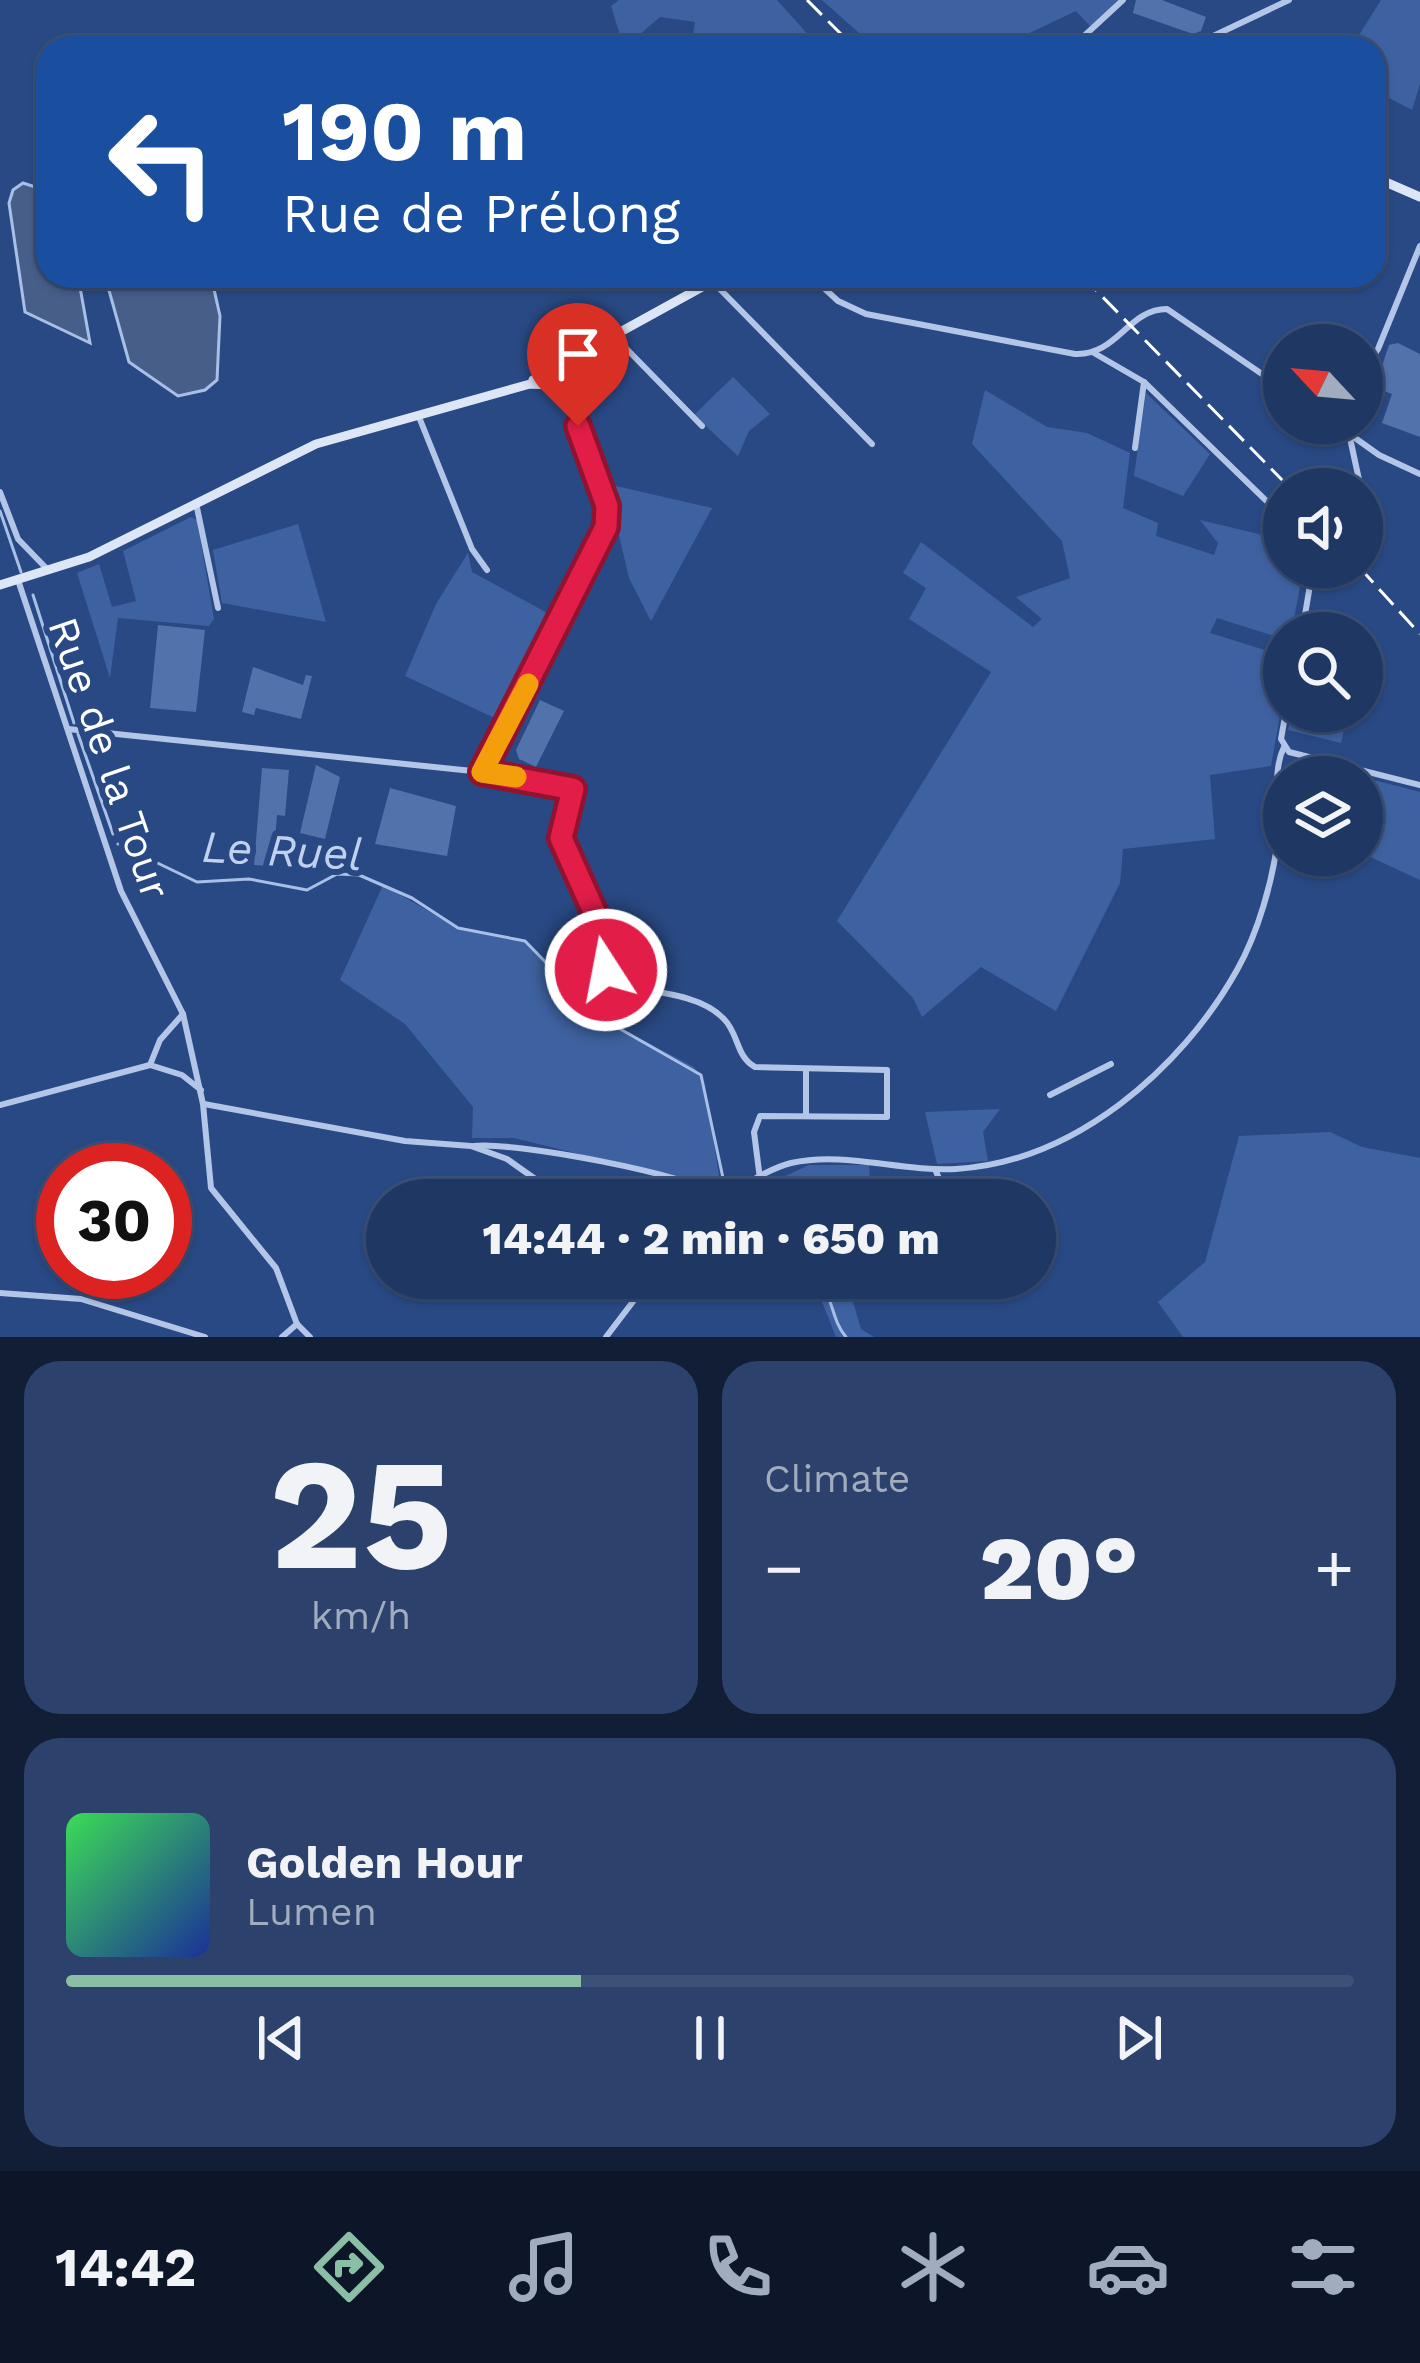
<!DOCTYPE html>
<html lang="en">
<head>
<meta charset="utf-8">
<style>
  :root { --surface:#1f3763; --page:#2c426c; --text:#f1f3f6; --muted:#a1acbe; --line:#3c5178; --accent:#8abfa5 }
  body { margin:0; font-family:"Work Sans",sans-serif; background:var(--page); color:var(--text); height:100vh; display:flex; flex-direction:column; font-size:45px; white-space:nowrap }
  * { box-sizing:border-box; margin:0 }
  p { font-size:39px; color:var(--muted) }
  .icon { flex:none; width:66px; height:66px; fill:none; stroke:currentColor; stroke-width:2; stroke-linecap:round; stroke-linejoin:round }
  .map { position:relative; height:1337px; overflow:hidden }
  .sheet { display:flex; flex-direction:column; gap:24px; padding:24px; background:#111e36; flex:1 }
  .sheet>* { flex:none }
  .top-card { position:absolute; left:36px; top:36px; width:1350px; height:252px; border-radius:36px; box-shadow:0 3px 9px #0004,0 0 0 3px var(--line); background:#1a4fa0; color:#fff; overflow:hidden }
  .needle { width:78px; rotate:296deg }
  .buttons { position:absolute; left:1263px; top:324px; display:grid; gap:24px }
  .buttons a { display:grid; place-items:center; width:120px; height:120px; border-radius:50%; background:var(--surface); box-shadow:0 3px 9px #0004,0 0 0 3px var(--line); font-size:60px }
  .speed { position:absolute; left:36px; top:1143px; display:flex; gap:24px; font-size:60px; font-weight:700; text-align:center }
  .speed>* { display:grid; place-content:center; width:156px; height:156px; border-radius:50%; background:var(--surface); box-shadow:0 3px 9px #0004,0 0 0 3px var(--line); line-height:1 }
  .speed .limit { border:18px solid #d22; background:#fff; color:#111 }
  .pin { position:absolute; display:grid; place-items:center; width:102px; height:102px; color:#fff; margin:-123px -51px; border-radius:50% 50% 50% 0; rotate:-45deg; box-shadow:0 0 12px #0007 }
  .pin .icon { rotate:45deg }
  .me { position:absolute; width:132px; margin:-66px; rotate:349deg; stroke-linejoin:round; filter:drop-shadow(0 0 9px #0008) }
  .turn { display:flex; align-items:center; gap:42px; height:252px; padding:0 48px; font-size:54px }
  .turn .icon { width:156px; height:156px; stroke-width:2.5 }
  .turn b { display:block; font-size:84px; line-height:102px }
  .big { font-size:90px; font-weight:800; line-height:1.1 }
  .sheet .widget { flex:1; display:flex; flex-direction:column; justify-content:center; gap:18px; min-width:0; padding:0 42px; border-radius:36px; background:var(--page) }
  .sheet .dial { align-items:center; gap:0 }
  .dial b { font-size:156px; line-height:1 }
  .song { display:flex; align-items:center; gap:36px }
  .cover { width:144px; height:144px; border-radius:18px; background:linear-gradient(135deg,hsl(130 70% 55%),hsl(230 70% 35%)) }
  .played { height:12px; border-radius:6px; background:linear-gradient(90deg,var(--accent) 40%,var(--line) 40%) }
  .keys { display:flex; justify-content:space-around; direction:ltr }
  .heat { display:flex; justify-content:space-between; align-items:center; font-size:66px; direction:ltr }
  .sheet .tiles { flex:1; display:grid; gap:24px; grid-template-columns:1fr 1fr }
  .widget:last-child { grid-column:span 2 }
  .trip { position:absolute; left:366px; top:1179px; width:690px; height:120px; border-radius:60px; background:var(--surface); box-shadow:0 3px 9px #0004,0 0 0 3px var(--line); font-weight:800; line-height:120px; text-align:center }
  .menu { display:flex; height:192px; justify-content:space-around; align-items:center; background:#0c1628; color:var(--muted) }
  .menu .icon { width:84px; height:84px }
  .menu .on { color:var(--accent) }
  .menu b { font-size:54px; color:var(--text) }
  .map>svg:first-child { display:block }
  .green { fill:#3e62a1 }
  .water { fill:#475e89; stroke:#a8c0e7; stroke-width:3 }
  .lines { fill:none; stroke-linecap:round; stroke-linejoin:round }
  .stream { stroke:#a8c0e7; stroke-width:3 }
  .building { fill:#5272ac }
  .minor { stroke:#b3c6e7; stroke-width:6 }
  .secondary { stroke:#dde6f7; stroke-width:9 }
  .rail { stroke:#fff; stroke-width:3; stroke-dasharray:21 9; stroke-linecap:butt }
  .route-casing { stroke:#92132f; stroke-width:30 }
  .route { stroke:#e11d48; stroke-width:21 }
  .slow { stroke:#f59e0b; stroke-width:21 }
  .labels { text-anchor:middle; stroke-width:12; stroke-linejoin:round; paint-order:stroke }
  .street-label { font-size:42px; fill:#fff; stroke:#294984 }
  .water-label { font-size:45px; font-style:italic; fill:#bfd1ee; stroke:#294984 }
</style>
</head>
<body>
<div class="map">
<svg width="1420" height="1337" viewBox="0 0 1420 1337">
  <rect width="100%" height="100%" fill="#294984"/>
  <!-- green -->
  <g class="green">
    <path d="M619,0H777L820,48H691L695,22L660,17L624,48L611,6Z"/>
    <path d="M822,0H1121L1090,26L1076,11L998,48H876Z"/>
    <path d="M1381,0H1420V84L1412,110L1374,90V48H1351Z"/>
    <path d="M733,377L770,414L749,431L738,456L694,415Z"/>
    <path d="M985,390L1047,427L1087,433L1130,453L1123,508L1158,523L1156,536L1214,555L1218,543L1200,520L1271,537L1279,525L1284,567H1304L1291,633H1284V639L1217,618L1210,633L1284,656V693L1271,766L1210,775L1215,839L1123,849L1120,883L1056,1011L981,967L922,1017L913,998L837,921L991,672L909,619L926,588L903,573L921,542L1033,627L1042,619L1016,597L1070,578L1062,541L972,444Z"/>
    <path d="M1146,393L1210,454L1183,496L1134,476Z"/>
    <path d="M607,484L712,508L651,621L629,578Z"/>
    <path d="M191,517L197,520L214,619L209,626L118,618L110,678L77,573L99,564L112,607L136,601L123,551Z"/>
    <path d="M298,524L326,622L222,603L213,550Z"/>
    <path d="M468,553L472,572L553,616L501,721L405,676L436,604Z"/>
    <path d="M1292,711H1348L1341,743L1288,730Z"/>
    <path d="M1370,779L1420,792V880L1362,853V812Z"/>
    <path d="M383,885L458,928L525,941L599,1017L694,1067L705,1085L721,1189L514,1138H472L473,1107L405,1024L340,980Z"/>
    <path d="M1000,1109L983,1132L988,1161L937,1164L925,1112Z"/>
    <path d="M1330,1132L1362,1147L1420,1158V1337H1183L1158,1302L1205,1262L1239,1136Z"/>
    <path d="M809,1165H869L871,1200H734Z"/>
    <path d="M799,1278H846L861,1329L874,1337H836L823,1304Z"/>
  </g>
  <!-- water -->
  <g class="water">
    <path d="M23,183L48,191V276H78L90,343L25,312L9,203L13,190Z"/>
    <path d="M105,276H211L220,316L217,380L205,390L178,396L129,362Z"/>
  </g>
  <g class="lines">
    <!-- stream -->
    <g class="stream">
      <path d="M0,511L21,572"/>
      <path d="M33,595L74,723"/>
      <path d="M78,734L113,834"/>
      <path d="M118,844L197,882L249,879L307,890L337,874L359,875L412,898L458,928L525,941L599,1017L701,1075L726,1192"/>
      <path d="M733,1197L738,1200"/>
      <path d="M816,1278C834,1295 830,1318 846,1337"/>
    </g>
  </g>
  <!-- building -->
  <g class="building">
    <path d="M1136,0H1162L1206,17L1201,31L1193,34L1133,13Z"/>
    <path d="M1398,343L1420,354V437L1382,423L1392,394L1378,389L1379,375L1389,345Z"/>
    <path d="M158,625L205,630L196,712L150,708Z"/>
    <path d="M253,667L303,685L306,675L312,676L301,719L256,708L254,715L242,712Z"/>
    <path d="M540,700L564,711L536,767L519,759L516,750Z"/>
    <path d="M316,765L340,777L325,839L300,833Z"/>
    <path d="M262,768L289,770L285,816L277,815L273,866L254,865Z"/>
    <path d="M390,788L456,806L447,856L375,844Z"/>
  </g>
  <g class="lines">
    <!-- minor -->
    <g class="minor">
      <path d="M615,40L620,48"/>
      <path d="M1071,48L1123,0"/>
      <path d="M1188,48L1289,0"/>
      <path d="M811,276L838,301L866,314L1075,354C1117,356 1128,309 1167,309L1284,389"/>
      <path d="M712,281L872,444"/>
      <path d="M614,336L702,426"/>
      <path d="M1094,353L1144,382L1284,518"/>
      <path d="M1362,374L1378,349L1420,246"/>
      <path d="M561,386L571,412"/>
      <path d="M419,417L472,549L487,570"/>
      <path d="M1334,423L1379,455L1420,474"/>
      <path d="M1350,438L1361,489"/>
      <path d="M1135,448L1144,382"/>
      <path d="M0,492L18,539L47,569"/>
      <path d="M1362,494L1364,529"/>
      <path d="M196,503L218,608"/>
      <path d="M19,583L121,891L183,1014L203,1104L211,1188L276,1268L297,1324L310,1337"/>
      <path d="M1302,633L1313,567"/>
      <path d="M1286,711L1281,739L1289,752L1420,785"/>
      <path d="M68,729L482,772L573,789L561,838L607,943L605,975L612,984C646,992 699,992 724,1019C739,1034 736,1057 755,1067L887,1070V1117L760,1116L754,1132L760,1179"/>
      <path d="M482,772L606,527C612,477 564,433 574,382"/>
      <path d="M183,1014L160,1040L150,1065L182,1075L201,1090"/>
      <path d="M1050,1095L1111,1064"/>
      <path d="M204,1104L405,1141L471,1146L507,1159L565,1200"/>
      <path d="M0,1105L150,1065"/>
      <path d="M806,1116V1069"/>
      <path d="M474,1146C511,1141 695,1175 721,1197"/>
      <path d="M935,1169L948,1200"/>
      <path d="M717,1200C739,1189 767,1169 791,1163C845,1151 901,1172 956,1169C1074,1162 1181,1070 1237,970C1258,933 1273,880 1278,838C1281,810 1271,773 1284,747"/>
      <path d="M999,1278L1004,1297"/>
      <path d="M0,1293L81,1299L205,1337"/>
      <path d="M282,1337L297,1324"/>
      <path d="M606,1337L651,1278"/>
    </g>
    <!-- secondary -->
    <g class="secondary">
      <path d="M1374,177L1420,197"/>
      <path d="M533,380L722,276"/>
      <path d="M0,585L89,557L316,444L530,384L568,386L606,340"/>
    </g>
    <!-- rail -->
    <g class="rail">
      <path d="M807,0L855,48"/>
      <path d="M1082,276L1291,489"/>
      <path d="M1359,567L1420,634"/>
    </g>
  </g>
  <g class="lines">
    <!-- route casing -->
    <g class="route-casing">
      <path id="route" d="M578,426L607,506L606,527L482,772L573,789L561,838L608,943L606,970"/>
    </g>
    <!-- route -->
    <use href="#route" class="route"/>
    <!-- slow -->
    <path class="slow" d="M516,777L482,772L528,684"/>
  </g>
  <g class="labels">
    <!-- street labels -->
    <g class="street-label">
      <text transform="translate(110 758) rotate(71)" y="15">Rue de la Tour</text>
    </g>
    <!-- water labels -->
    <g class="water-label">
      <text transform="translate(282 850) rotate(3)" y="16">Le Ruel</text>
    </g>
  </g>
</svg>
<div class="buttons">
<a><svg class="needle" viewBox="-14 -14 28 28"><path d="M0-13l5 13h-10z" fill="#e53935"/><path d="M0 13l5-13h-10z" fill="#a1acbe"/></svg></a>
<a><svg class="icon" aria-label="sound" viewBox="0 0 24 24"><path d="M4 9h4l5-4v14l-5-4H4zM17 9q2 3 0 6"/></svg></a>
<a><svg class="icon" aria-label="search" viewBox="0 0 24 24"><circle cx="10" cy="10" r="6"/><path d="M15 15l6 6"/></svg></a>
<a><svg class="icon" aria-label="layers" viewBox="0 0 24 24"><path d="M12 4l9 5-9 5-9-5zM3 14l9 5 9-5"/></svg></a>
</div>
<div class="speed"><div class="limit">30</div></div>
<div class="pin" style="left:578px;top:426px;background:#d93025"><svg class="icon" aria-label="arrive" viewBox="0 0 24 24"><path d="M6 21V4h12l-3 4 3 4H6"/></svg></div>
<svg class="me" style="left:606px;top:970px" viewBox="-20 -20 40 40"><circle r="17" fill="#e11d48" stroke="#fff" stroke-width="3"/><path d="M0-11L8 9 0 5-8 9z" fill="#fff"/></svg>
<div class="trip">14:44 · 2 min · 650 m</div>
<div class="top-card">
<div class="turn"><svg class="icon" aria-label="left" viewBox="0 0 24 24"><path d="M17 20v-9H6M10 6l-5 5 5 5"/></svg><div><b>190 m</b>Rue de Prélong</div></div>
</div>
</div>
<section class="sheet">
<div class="tiles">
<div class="widget dial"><b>25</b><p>km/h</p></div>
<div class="widget"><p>Climate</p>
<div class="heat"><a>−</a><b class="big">20°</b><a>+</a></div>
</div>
<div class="widget">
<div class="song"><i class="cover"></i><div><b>Golden Hour</b><p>Lumen</p></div></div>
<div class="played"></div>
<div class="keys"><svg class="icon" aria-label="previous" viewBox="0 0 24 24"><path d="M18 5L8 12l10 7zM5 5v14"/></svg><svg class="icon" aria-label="pause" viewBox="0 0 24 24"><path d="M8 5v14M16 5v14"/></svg><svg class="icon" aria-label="next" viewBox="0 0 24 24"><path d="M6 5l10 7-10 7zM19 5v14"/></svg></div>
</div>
</div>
</section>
<nav class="menu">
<b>14:42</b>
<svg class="icon on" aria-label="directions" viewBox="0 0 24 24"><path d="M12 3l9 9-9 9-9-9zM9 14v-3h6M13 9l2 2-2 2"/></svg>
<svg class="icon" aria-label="music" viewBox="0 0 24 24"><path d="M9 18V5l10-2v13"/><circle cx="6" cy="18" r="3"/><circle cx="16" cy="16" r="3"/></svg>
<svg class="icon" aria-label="phone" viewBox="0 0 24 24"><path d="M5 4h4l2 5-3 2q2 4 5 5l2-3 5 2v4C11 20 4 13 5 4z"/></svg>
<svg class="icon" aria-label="climate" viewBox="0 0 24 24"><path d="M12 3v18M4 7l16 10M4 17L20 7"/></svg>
<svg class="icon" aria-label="car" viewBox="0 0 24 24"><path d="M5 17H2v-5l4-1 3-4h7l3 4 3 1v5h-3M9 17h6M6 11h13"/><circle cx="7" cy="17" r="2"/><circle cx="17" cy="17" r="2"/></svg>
<svg class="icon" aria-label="filters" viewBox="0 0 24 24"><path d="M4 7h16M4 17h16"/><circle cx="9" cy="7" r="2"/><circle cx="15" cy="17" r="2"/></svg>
</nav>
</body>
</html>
